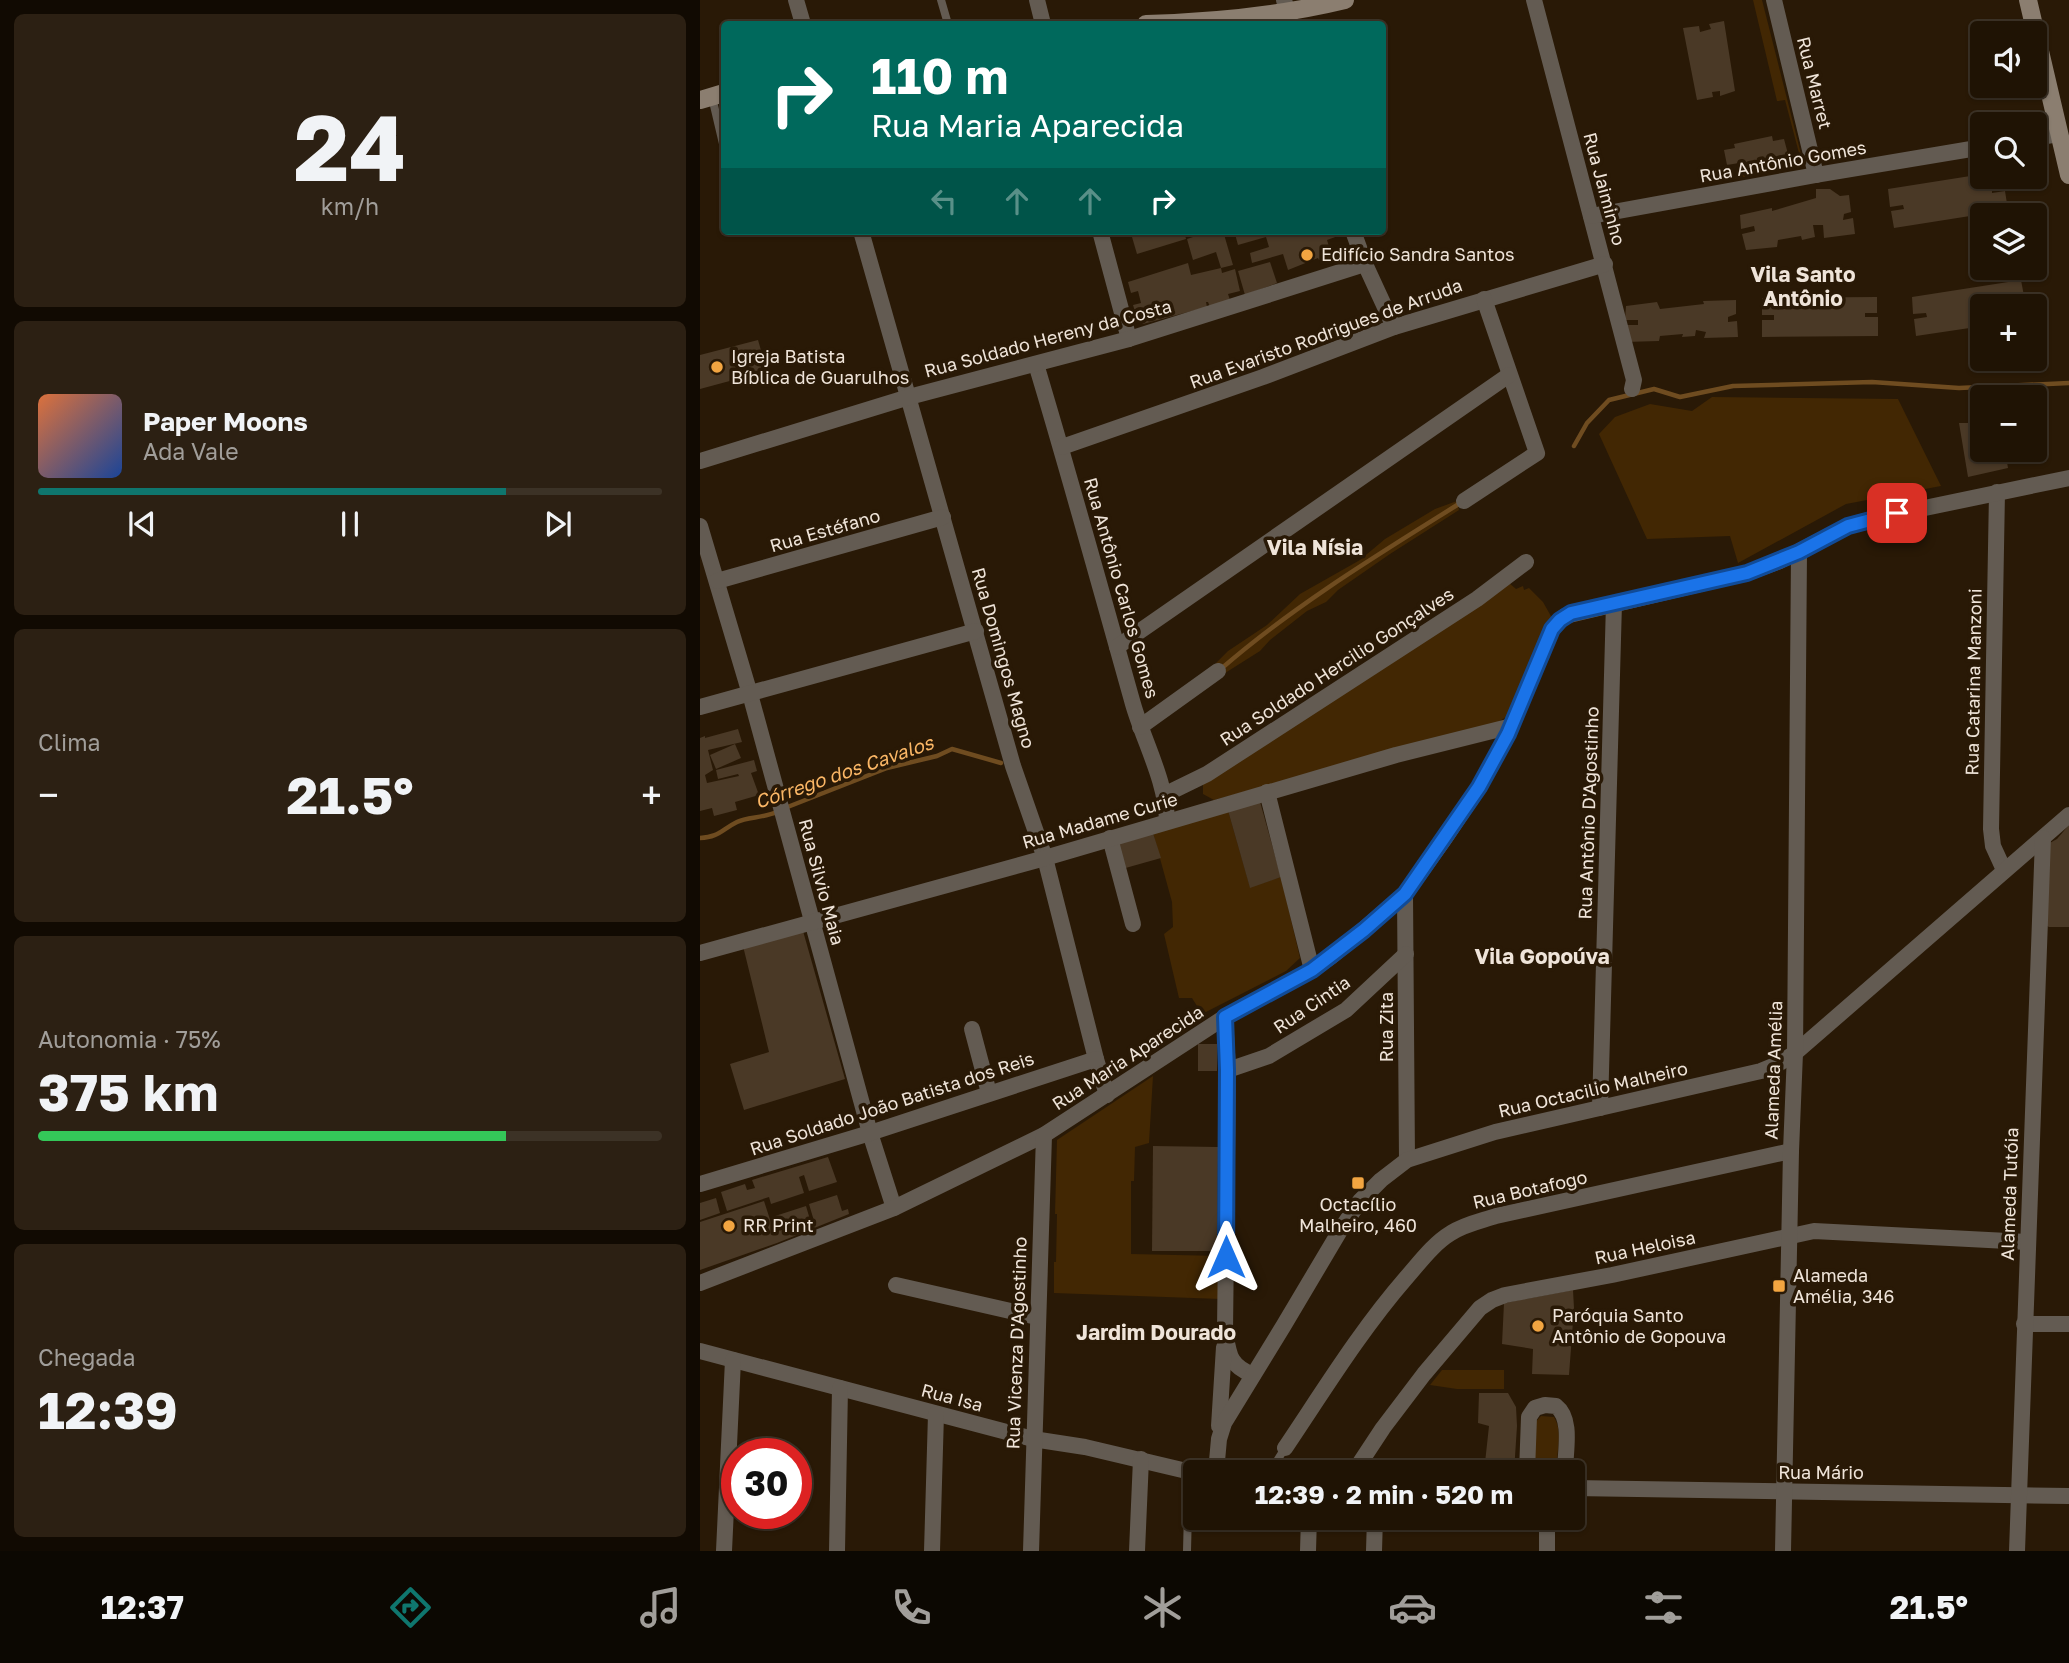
<!DOCTYPE html>
<html lang="pt">
<head>
<meta charset="utf-8">
<style>
  :root { --surface:#1f1304; --page:#2c2013; --text:#f1f3f6; --muted:#a19e9a; --line:#3c3226; --accent:#0f766e }
  body { margin:0; font-family:"Golos Text",sans-serif; background:var(--page); color:var(--text); height:100vh; display:flex; flex-direction:column; font-size:26px; white-space:nowrap }
  * { box-sizing:border-box; margin:0 }
  p { font-size:23px; color:var(--muted) }
  .icon { flex:none; width:38px; height:38px; fill:none; stroke:currentColor; stroke-width:2; stroke-linecap:round; stroke-linejoin:round }
  .map { position:relative; flex:1; overflow:hidden }
  .details { display:flex; flex-direction:column; gap:14px; padding:14px; background:#110a02; width:700px }
  .details>* { flex:none }
  .hud { position:absolute; left:21px; top:21px; width:665px; height:214px; border-radius:7px; box-shadow:0 2px 5px #0004,0 0 0 2px var(--line); background:#00695c; color:#fff; overflow:hidden }
  .buttons { position:absolute; left:1270px; top:21px; display:grid; gap:14px }
  .buttons a { display:grid; place-items:center; width:77px; height:77px; border-radius:7px; background:var(--surface); box-shadow:0 2px 5px #0004,0 0 0 2px var(--line); font-size:35px }
  .speed { position:absolute; left:21px; top:1438px; display:flex; gap:14px; font-size:35px; font-weight:700; text-align:center }
  .speed>* { display:grid; place-content:center; width:91px; height:91px; border-radius:50%; background:var(--surface); box-shadow:0 2px 5px #0004,0 0 0 2px var(--line); line-height:1 }
  .speed .limit { border:10px solid #d22; background:#fff; color:#111 }
  .pin { position:absolute; display:grid; place-items:center; width:60px; height:60px; color:#fff; margin:-30px; border-radius:14px; box-shadow:0 4px 10px #0006 }
  .me { position:absolute; width:77px; margin:-38px; rotate:0deg; stroke-linejoin:round; filter:drop-shadow(0 0 5px #0008) }
  .turn { display:flex; align-items:center; gap:24px; height:147px; padding:0 35px; font-size:32px }
  .turn .icon { width:91px; height:91px; stroke-width:2.5 }
  .turn b { display:block; font-size:49px; line-height:60px }
  .lanes { display:flex; align-items:center; height:66px; padding:0 35px; background:#0003; justify-content:center; gap:35px; direction:ltr }
  .lanes .off { opacity:.35 }
  .big { font-size:52px; font-weight:700; line-height:1.1 }
  .details .card { flex:1; display:flex; flex-direction:column; justify-content:center; gap:10px; min-width:0; padding:0 24px; border-radius:10px; background:var(--page) }
  .details .dial { align-items:center; gap:0 }
  .dial b { font-size:91px; line-height:1 }
  .song { display:flex; align-items:center; gap:21px }
  .cover { width:84px; height:84px; border-radius:10px; background:linear-gradient(135deg,hsl(20 70% 55%),hsl(220 70% 35%)) }
  .played { height:7px; border-radius:4px; background:linear-gradient(90deg,var(--accent) 75%,var(--line) 75%) }
  .keys { display:flex; justify-content:space-around; direction:ltr }
  .heat { display:flex; justify-content:space-between; align-items:center; font-size:38px; direction:ltr }
  .charge { height:10px; border-radius:5px; background:linear-gradient(90deg,#34c759 75%,var(--line) 0) }
  .trip { position:absolute; left:483px; top:1460px; width:402px; height:70px; border-radius:7px; background:var(--surface); box-shadow:0 2px 5px #0004,0 0 0 2px var(--line); font-weight:700; line-height:70px; text-align:center }
  .dock { display:flex; height:112px; justify-content:space-around; align-items:center; background:#0c0802; color:var(--muted) }
  .dock .icon { width:49px; height:49px }
  .dock .selected { color:var(--accent) }
  .dock b { font-size:32px; color:var(--text) }
  main { display:flex; flex:1; min-height:0 }
  .map>svg:first-child { display:block }
  .green { fill:#422703 }
  .lines { fill:none; stroke-linecap:round; stroke-linejoin:round }
  .stream { stroke:#6f4c20; stroke-width:4.5 }
  .building { fill:#4a3926 }
  .lane { stroke:#635b52; stroke-width:8 }
  .street { stroke:#635b52; stroke-width:16 }
  .secondary { stroke:#8b7e70; stroke-width:18 }
  .route-casing { stroke:#114b97; stroke-width:18 }
  .route { stroke:#1a73e8; stroke-width:12 }
  .poi-dot { fill:#f2a541; stroke:#291906; stroke-width:2.5 }
  .labels { text-anchor:middle; stroke-width:7; stroke-linejoin:round; paint-order:stroke }
  .street-label { font-size:18px; fill:#efe4d9; stroke:#291906 }
  .poi-label { font-size:18px; fill:#efe4d9; stroke:#291906; text-anchor:start }
  .water-label { font-size:19px; font-style:italic; fill:#fbb766; stroke:#291906 }
  .quarter-label { font-size:21px; font-weight:bold; fill:#efe4d9; stroke:#291906 }
</style>
</head>
<body>
<main>
<section class="details">
<div class="card dial"><b>24</b><p>km/h</p></div>
<div class="card">
<div class="song"><i class="cover"></i><div><b>Paper Moons</b><p>Ada Vale</p></div></div>
<div class="played"></div>
<div class="keys"><svg class="icon" aria-label="previous" viewBox="0 0 24 24"><path d="M18 5L8 12l10 7zM5 5v14"/></svg><svg class="icon" aria-label="pause" viewBox="0 0 24 24"><path d="M8 5v14M16 5v14"/></svg><svg class="icon" aria-label="next" viewBox="0 0 24 24"><path d="M6 5l10 7-10 7zM19 5v14"/></svg></div>
</div>
<div class="card"><p>Clima</p>
<div class="heat"><a>−</a><b class="big">21.5°</b><a>+</a></div>
</div>
<div class="card"><p>Autonomia · 75%</p><b class="big">375 km</b><div class="charge"></div></div>
<div class="card"><p>Chegada</p><b class="big">12:39</b></div>
</section>
<div class="map">
<svg width="1369" height="1551" viewBox="0 0 1369 1551">
  <rect width="100%" height="100%" fill="#291906"/>
  <!-- green -->
  <g class="green">
    <path d="M1053,0H1062L1102,158L1101,164L1097,166L1024,181V179L1096,164L1099,162L1100,157L1085,100L1077,101Z"/>
    <path d="M1012,397L1198,399L1241,486L1146,504L1038,563L1030,536L947,539L899,434L915,417L950,404L992,411Z"/>
    <path d="M757,501L759,510L690,554L638,590L626,602L607,611L570,640L560,651L522,675L516,663L528,651L567,625L600,594L660,560L685,539L735,509Z"/>
    <path d="M808,582L816,589L823,586L824,590L829,588L843,602L852,618L847,626L815,705L806,717L795,724L514,800L503,794V784Z"/>
    <path d="M527,807L550,887L581,877L600,958L586,971L502,1014L492,998H479L464,934L473,927L472,902L453,833Z"/>
    <path d="M453,1076L449,1143L435,1147L434,1181H431V1254L521,1256V1299L354,1293V1262H356L357,1214H355L357,1140Z"/>
    <path d="M742,1370H804V1389H757L730,1385Z"/>
    <path d="M841,1416L854,1417C862,1430 858,1446 857,1460H833L832,1426Z"/>
  </g>
  <g class="lines">
    <!-- stream -->
    <g class="stream">
      <path d="M874,446L887,423L909,400L954,389L980,397L1033,386L1172,382L1259,388L1369,383"/>
      <path d="M522,668C596,604 679,554 762,502"/>
      <path d="M85,808L187,768L237,756L252,749L301,763"/>
      <path d="M0,838C19,837 21,830 37,822C47,817 63,818 77,812"/>
    </g>
  </g>
  <!-- building -->
  <g class="building">
    <path d="M1024,21L1035,91L1020,96V91L1012,92L1013,97L997,100L983,28L999,26L1000,32L1011,29L1009,24Z"/>
    <path d="M1072,136L1073,141L1084,139L1088,154L1077,156L1078,161L1040,169L1039,163L1027,165L1024,150L1035,148L1034,144Z"/>
    <path d="M1283,174V177H1303L1304,187L1292,189V193L1305,191L1308,210L1194,228L1191,211L1204,209L1203,205L1190,207L1188,189Z"/>
    <path d="M1116,189H1130L1140,196L1149,195L1151,212L1144,214L1143,220L1153,218L1155,234L1124,238L1123,225H1113L1115,237L1102,240L1101,236L1078,240L1077,247L1046,250L1042,234L1055,231L1054,226L1041,229L1040,215L1072,208V211L1116,198Z"/>
    <path d="M451,231H484L486,239L437,254L432,237Z"/>
    <path d="M511,231H523L533,265L521,268L516,252L493,260L487,239Z"/>
    <path d="M546,231H637L638,236L627,240L632,256L619,260L618,258L588,270L583,254L552,263L550,253L569,247L566,237L538,245L535,234Z"/>
    <path d="M570,262L577,283L545,295L538,271Z"/>
    <path d="M488,263L491,275L521,268L522,273L535,269L540,291L528,294L530,300L510,307L508,302H506L507,307L443,324L438,321L433,305L441,303L438,291L431,293L428,282Z"/>
    <path d="M1321,280L1324,296L1313,299L1315,306H1283V326L1216,336L1214,319L1227,317L1226,313L1213,314L1212,297Z"/>
    <path d="M1177,297V313H1165V317H1178V336L1062,337V320H1074V315H1062V298Z"/>
    <path d="M1036,300V314L1028,317V322L1037,321L1038,337L1004,338L1006,332L996,330L995,336L982,337L983,334L960,336L959,341L925,342V325H938V320H925L926,306L957,302L960,309L1004,304L1003,301Z"/>
    <path d="M58,340L67,371L0,389V355Z"/>
    <path d="M1259,423H1283V450H1305L1308,468L1268,477Z"/>
    <path d="M38,729L42,742L8,750L13,770L5,775L7,783L39,776L38,774L18,779L16,770L54,760L57,771L51,773L59,795L35,802L37,810L14,816L12,808L0,811V738L5,736V738Z"/>
    <path d="M35,744L41,758L16,769L10,755Z"/>
    <path d="M559,798L581,877L550,888L527,807Z"/>
    <path d="M1369,825V927H1349L1344,924L1346,845L1357,839Z"/>
    <path d="M453,833L461,858L422,869L415,844Z"/>
    <path d="M103,931L145,1079L44,1110L30,1064L69,1052L43,946Z"/>
    <rect x="498" y="1044" width="19" height="27"/>
    <path d="M453,1146L518,1147L517,1251H452Z"/>
    <path d="M128,1157L137,1182L109,1191L104,1175L99,1177L104,1193L71,1204L69,1197L27,1211L21,1192L45,1184L47,1190L55,1188L52,1180Z"/>
    <path d="M137,1195L142,1211L148,1209L149,1214L77,1243L0,1270V1222L64,1201L75,1235L77,1234L72,1217L106,1206L111,1223L114,1221L109,1204Z"/>
    <path d="M16,1198L20,1213L0,1220V1203Z"/>
    <path d="M873,1290L874,1308L869,1375L832,1374L833,1349L802,1344L804,1303Z"/>
    <path d="M779,1393H808L816,1407L817,1426L814,1472H784L789,1426L778,1423Z"/>
  </g>
  <g class="lines">
    <!-- lane -->
    <g class="lane">
      <path d="M241,0L248,24"/>
      <path d="M12,97L24,148"/>
      <path d="M570,1472L585,1448"/>
      <path d="M487,1551L489,1472"/>
    </g>
    <!-- street -->
    <g class="street">
      <path d="M96,0L103,24"/>
      <path d="M337,0L343,24"/>
      <path d="M584,0L591,24"/>
      <path d="M834,0L934,380L932,389"/>
      <path d="M1074,0L1116,175"/>
      <path d="M1335,138L1358,134"/>
      <path d="M891,216L1116,175L1283,147"/>
      <path d="M161,231L313,766L345,858L396,1059L407,1095"/>
      <path d="M400,231L429,339"/>
      <path d="M653,231L665,264L694,327"/>
      <path d="M336,364C370,477 401,590 433,704C444,742 466,781 467,821"/>
      <path d="M362,447L563,377L694,327L905,264"/>
      <path d="M0,461L209,397L429,339L665,264"/>
      <path d="M1297,492L1291,829L1293,846L1304,870"/>
      <path d="M764,501L837,453L784,299"/>
      <path d="M0,526L50,694L170,1133L194,1208"/>
      <path d="M17,581L243,517"/>
      <path d="M417,647L809,375"/>
      <path d="M0,707L276,631"/>
      <path d="M440,727L518,671"/>
      <path d="M567,792L612,970"/>
      <path d="M464,795L507,774L777,599L826,562"/>
      <path d="M410,838L433,924"/>
      <path d="M705,894L707,1160"/>
      <path d="M0,953L345,858L696,755L812,726"/>
      <path d="M525,1017L528,1070L525,1331C529,1355 529,1365 553,1375"/>
      <path d="M272,1029L289,1093"/>
      <path d="M528,1070L569,1056L646,1010L706,954"/>
      <path d="M900,1108L914,603"/>
      <path d="M0,1184L170,1133L396,1059"/>
      <path d="M0,1283L194,1208L344,1135L525,1017L612,970L632,956L705,894L745,838L779,787L808,734L852,629L865,616L1047,573L1080,561L1148,526L1172,519L1369,478"/>
      <path d="M196,1285L337,1317"/>
      <path d="M1324,1324H1369"/>
      <path d="M0,1351L333,1439L385,1447L495,1473"/>
      <path d="M519,1426L524,1347"/>
      <path d="M585,1448C624,1390 660,1331 706,1278C720,1262 733,1244 751,1233C765,1224 781,1221 796,1216L1091,1151"/>
      <path d="M516,1472L519,1439L524,1423L584,1325L641,1229L660,1201L681,1180L707,1160L795,1132L1061,1071L1078,1064L1095,1053L1369,815"/>
      <path d="M654,1472L683,1428L724,1374L780,1308L792,1300L805,1295L912,1275L1114,1231L1327,1242"/>
      <path d="M827,1472L829,1417L835,1408L845,1405L856,1406C873,1419 865,1452 865,1472"/>
      <path d="M873,1488L1369,1496"/>
      <path d="M24,1551L33,1360"/>
      <path d="M137,1551L140,1388"/>
      <path d="M232,1551L236,1414"/>
      <path d="M331,1551L344,1135"/>
      <path d="M437,1551L441,1459"/>
      <path d="M608,1551L609,1517"/>
      <path d="M674,1551L675,1517"/>
      <path d="M847,1551V1517"/>
      <path d="M1083,1551L1091,1151L1095,1053L1099,552"/>
      <path d="M1317,1551L1343,838"/>
    </g>
    <!-- secondary -->
    <g class="secondary">
      <path d="M1328,0L1369,175"/>
      <path d="M446,24C514,22 579,16 645,0"/>
      <path d="M0,100L24,93"/>
    </g>
  </g>
  <g class="lines">
    <!-- route casing -->
    <g class="route-casing">
      <path id="route" d="M526,1257L527,1070L525,1017L612,970L664,930L705,894L779,787L808,734L852,629L860,620L871,613L1047,573L1099,552L1148,526L1197,513"/>
    </g>
    <!-- route -->
    <use href="#route" class="route"/>
  </g>
  <!-- markers -->
  <g class="poi-dot">
    <circle cx="607" cy="255" r="7"/>
    <circle cx="17" cy="367" r="7"/>
    <rect x="651" y="1176" width="14" height="14" rx="3.5"/>
    <circle cx="29" cy="1226" r="7"/>
    <rect x="1072" y="1279" width="14" height="14" rx="3.5"/>
    <circle cx="838" cy="1326" r="7"/>
  </g>
  <g class="labels">
    <!-- street labels -->
    <g class="street-label">
      <text transform="translate(1114 83) rotate(76)" y="6">Rua Marret</text>
      <text transform="translate(1083 162) rotate(-10)" y="6">Rua Antônio Gomes</text>
      <text transform="translate(904 189) rotate(75)" y="6">Rua Jaiminho</text>
      <text transform="translate(626 334) rotate(-20)" y="6">Rua Evaristo Rodrigues de Arruda</text>
      <text transform="translate(348 339) rotate(-15)" y="6">Rua Soldado Hereny da Costa</text>
      <text transform="translate(125 531) rotate(-16)" y="6">Rua Estéfano</text>
      <text transform="translate(421 588) rotate(74)" y="6">Rua Antônio Carlos Gomes</text>
      <text transform="translate(303 658) rotate(74)" y="6">Rua Domingos Magno</text>
      <text transform="translate(637 667) rotate(-33)" y="6">Rua Soldado Hercilio Gonçalves</text>
      <text transform="translate(1274 682) rotate(-89)" y="6">Rua Catarina Manzoni</text>
      <text transform="translate(889 813) rotate(-88)" y="6">Rua Antônio D'Agostinho</text>
      <text transform="translate(400 821) rotate(-16)" y="6">Rua Madame Curie</text>
      <text transform="translate(121 882) rotate(75)" y="6">Rua Silvio Maia</text>
      <text transform="translate(612 1005) rotate(-34)" y="6">Rua Cintia</text>
      <text transform="translate(687 1027) rotate(-90)" y="6">Rua Zita</text>
      <text transform="translate(428 1058) rotate(-33)" y="6">Rua Maria Aparecida</text>
      <text transform="translate(1074 1070) rotate(-88)" y="6">Alameda Amélia</text>
      <text transform="translate(893 1090) rotate(-13)" y="6">Rua Octacilio Malheiro</text>
      <text transform="translate(192 1104) rotate(-18)" y="6">Rua Soldado João Batista dos Reis</text>
      <text transform="translate(830 1190) rotate(-13)" y="6">Rua Botafogo</text>
      <text transform="translate(1310 1194) rotate(-88)" y="6">Alameda Tutóia</text>
      <text transform="translate(945 1248) rotate(-12)" y="6">Rua Heloisa</text>
      <text transform="translate(317 1343) rotate(-88)" y="6">Rua Vicenza D'Agostinho</text>
      <text transform="translate(252 1398) rotate(15)" y="6">Rua Isa</text>
      <text x="1121" y="1479">Rua Mário</text>
    </g>
    <!-- poi labels -->
    <g class="poi-label">
      <text x="621" y="261">Edifício Sandra Santos</text>
      <text x="31" y="363">Igreja Batista<tspan x="31" dy="21">Bíblica de Guarulhos</tspan></text>
      <text x="658" y="1211" text-anchor="middle">Octacílio<tspan x="658" dy="21">Malheiro, 460</tspan></text>
      <text x="43" y="1232">RR Print</text>
      <text x="1093" y="1282">Alameda<tspan x="1093" dy="21">Amélia, 346</tspan></text>
      <text x="852" y="1322">Paróquia Santo<tspan x="852" dy="21">Antônio de Gopouva</tspan></text>
    </g>
    <!-- water labels -->
    <g class="water-label">
      <text transform="translate(144 772) rotate(-19)" y="7">Córrego dos Cavalos</text>
    </g>
    <!-- quarter labels -->
    <g class="quarter-label">
      <text x="1103" y="282">Vila Santo<tspan x="1103" dy="24">Antônio</tspan></text>
      <text x="615" y="555">Vila Nísia</text>
      <text x="842" y="964">Vila Gopoúva</text>
      <text x="456" y="1340">Jardim Dourado</text>
    </g>
  </g>
</svg>
<div class="buttons">
<a><svg class="icon" aria-label="sound" viewBox="0 0 24 24"><path d="M4 9h4l5-4v14l-5-4H4zM17 9q2 3 0 6"/></svg></a>
<a><svg class="icon" aria-label="search" viewBox="0 0 24 24"><circle cx="10" cy="10" r="6"/><path d="M15 15l6 6"/></svg></a>
<a><svg class="icon" aria-label="layers" viewBox="0 0 24 24"><path d="M12 4l9 5-9 5-9-5zM3 14l9 5 9-5"/></svg></a>
<a>+</a>
<a>−</a>
</div>
<div class="speed"><div class="limit">30</div></div>
<div class="pin" style="left:1197px;top:513px;background:#d93025"><svg class="icon" aria-label="arrive" viewBox="0 0 24 24"><path d="M6 21V4h12l-3 4 3 4H6"/></svg></div>
<svg class="me" style="left:526px;top:1257px" viewBox="-20 -20 40 40"><path d="M0-17L14 15 0 8-14 15z" fill="#1a73e8" stroke="#fff" stroke-width="4"/></svg>
<div class="trip">12:39 · 2 min · 520 m</div>
<div class="hud">
<div class="turn"><svg class="icon" aria-label="right" viewBox="0 0 24 24"><path d="M7 20v-9h11M14 6l5 5-5 5"/></svg><div><b>110 m</b>Rua Maria Aparecida</div></div>
<div class="lanes"><svg class="icon off" aria-label="left" viewBox="0 0 24 24"><path d="M17 20v-9H6M10 6l-5 5 5 5"/></svg><svg class="icon off" aria-label="ahead" viewBox="0 0 24 24"><path d="M12 20V5M6 11l6-6 6 6"/></svg><svg class="icon off" aria-label="ahead" viewBox="0 0 24 24"><path d="M12 20V5M6 11l6-6 6 6"/></svg><svg class="icon" aria-label="right" viewBox="0 0 24 24"><path d="M7 20v-9h11M14 6l5 5-5 5"/></svg></div>
</div>
</div>
</main>
<nav class="dock">
<b>12:37</b>
<svg class="icon selected" aria-label="directions" viewBox="0 0 24 24"><path d="M12 3l9 9-9 9-9-9zM9 14v-3h6M13 9l2 2-2 2"/></svg>
<svg class="icon" aria-label="music" viewBox="0 0 24 24"><path d="M9 18V5l10-2v13"/><circle cx="6" cy="18" r="3"/><circle cx="16" cy="16" r="3"/></svg>
<svg class="icon" aria-label="phone" viewBox="0 0 24 24"><path d="M5 4h4l2 5-3 2q2 4 5 5l2-3 5 2v4C11 20 4 13 5 4z"/></svg>
<svg class="icon" aria-label="climate" viewBox="0 0 24 24"><path d="M12 3v18M4 7l16 10M4 17L20 7"/></svg>
<svg class="icon" aria-label="car" viewBox="0 0 24 24"><path d="M5 17H2v-5l4-1 3-4h7l3 4 3 1v5h-3M9 17h6M6 11h13"/><circle cx="7" cy="17" r="2"/><circle cx="17" cy="17" r="2"/></svg>
<svg class="icon" aria-label="filters" viewBox="0 0 24 24"><path d="M4 7h16M4 17h16"/><circle cx="9" cy="7" r="2"/><circle cx="15" cy="17" r="2"/></svg>
<b>21.5°</b>
</nav>
</body>
</html>
